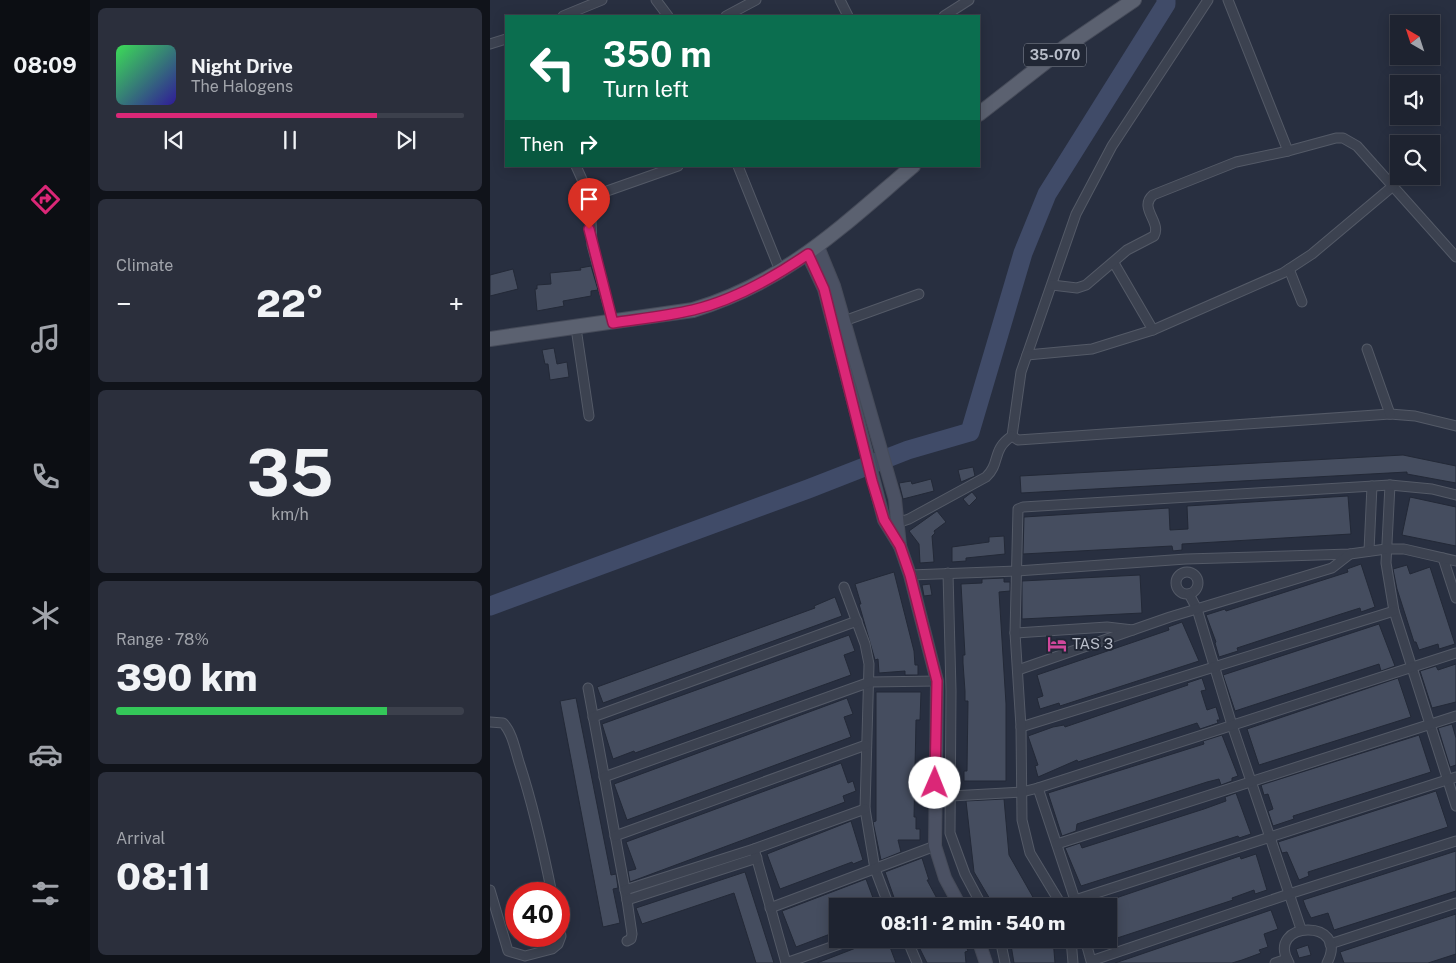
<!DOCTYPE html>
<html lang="en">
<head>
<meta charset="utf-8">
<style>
  :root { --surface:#1e2330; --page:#2b2f3c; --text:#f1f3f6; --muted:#a1a4ab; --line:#3c404c; --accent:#db2777 }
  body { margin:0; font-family:"Public Sans",sans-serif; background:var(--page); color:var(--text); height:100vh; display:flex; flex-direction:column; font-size:19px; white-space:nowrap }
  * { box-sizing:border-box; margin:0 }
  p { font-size:16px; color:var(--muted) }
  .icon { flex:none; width:28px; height:28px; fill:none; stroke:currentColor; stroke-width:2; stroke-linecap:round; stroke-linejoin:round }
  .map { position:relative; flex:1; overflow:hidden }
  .side { display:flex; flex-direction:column; gap:8px; padding:8px; background:#10131a; width:400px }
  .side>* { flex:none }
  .banner { position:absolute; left:15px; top:15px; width:475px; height:152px; border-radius:0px; box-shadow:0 2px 12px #0003,0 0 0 1px var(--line); background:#0b6e4f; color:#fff; overflow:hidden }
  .needle { width:32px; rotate:321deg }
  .fabs { position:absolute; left:900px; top:15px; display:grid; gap:10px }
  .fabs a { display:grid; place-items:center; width:50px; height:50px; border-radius:0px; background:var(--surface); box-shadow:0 2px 12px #0003,0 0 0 1px var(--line); font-size:25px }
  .speed { position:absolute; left:15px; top:882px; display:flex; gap:10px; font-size:25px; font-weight:700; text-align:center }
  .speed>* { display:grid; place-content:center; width:65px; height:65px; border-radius:50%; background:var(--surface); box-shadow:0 2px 12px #0003,0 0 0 1px var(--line); line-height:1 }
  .speed .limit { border:8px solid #d22; background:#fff; color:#111 }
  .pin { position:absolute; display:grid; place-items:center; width:42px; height:42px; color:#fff; margin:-51px -21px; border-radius:50% 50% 50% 0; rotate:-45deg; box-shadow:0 0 5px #0007 }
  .pin .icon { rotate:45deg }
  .me { position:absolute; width:55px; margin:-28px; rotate:1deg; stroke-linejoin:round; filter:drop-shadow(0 0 4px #0008) }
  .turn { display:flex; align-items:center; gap:18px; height:105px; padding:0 15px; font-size:22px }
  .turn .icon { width:65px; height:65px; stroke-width:2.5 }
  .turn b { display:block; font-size:35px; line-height:42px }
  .then { display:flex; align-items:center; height:48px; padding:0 15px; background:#0003; gap:10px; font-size:19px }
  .big { font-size:38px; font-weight:800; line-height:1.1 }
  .side .widget { flex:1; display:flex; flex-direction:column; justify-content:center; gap:8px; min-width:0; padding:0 18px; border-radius:8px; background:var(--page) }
  .side .dial { align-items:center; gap:0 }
  .dial b { font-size:65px; line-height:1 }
  .song { display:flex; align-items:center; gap:15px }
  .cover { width:60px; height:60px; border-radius:8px; background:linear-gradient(135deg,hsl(130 70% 55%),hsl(250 70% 35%)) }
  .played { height:5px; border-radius:2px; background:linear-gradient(90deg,var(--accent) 75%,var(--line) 75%) }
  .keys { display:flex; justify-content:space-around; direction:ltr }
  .heat { display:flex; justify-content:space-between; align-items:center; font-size:28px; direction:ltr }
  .charge { height:8px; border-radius:4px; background:linear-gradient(90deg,#34c759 78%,var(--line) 0) }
  .trip { position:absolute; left:339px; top:898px; width:288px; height:50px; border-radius:0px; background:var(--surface); box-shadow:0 2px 12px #0003,0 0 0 1px var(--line); font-weight:800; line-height:50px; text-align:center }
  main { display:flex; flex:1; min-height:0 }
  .tabs { display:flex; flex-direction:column; width:90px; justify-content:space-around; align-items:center; background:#0c0e13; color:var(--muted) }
  .tabs .icon { width:35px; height:35px }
  .tabs .on { color:var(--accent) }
  .tabs b { font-size:22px; color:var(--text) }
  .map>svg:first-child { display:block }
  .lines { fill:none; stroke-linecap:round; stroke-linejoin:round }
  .river { stroke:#404b68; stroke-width:19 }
  .building { fill:#454d5f; stroke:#232937 }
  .street-casing { stroke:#545a67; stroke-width:11 }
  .secondary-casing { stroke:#464b59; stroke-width:14 }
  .primary-casing { stroke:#464b59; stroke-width:16 }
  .street { stroke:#3c4250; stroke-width:9 }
  .secondary { stroke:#4b5163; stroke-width:12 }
  .primary { stroke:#5b6170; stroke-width:14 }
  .route-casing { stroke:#8e194d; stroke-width:12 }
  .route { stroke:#db2777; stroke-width:9 }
  .labels { text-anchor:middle; stroke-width:4; stroke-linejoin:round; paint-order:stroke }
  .shield { fill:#212735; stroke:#8b919d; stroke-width:1 }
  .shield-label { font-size:14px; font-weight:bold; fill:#b9beca }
  .poi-label { font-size:15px; fill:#b9beca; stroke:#212735; text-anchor:start }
</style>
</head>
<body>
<main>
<nav class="tabs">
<b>08:09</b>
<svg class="icon on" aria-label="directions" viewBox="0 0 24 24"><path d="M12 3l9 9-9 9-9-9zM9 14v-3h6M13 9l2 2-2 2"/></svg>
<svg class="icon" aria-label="music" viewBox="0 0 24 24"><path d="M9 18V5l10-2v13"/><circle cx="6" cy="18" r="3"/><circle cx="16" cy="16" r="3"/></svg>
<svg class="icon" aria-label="phone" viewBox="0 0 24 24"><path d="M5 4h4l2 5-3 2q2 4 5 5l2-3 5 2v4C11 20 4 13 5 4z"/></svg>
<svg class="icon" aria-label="climate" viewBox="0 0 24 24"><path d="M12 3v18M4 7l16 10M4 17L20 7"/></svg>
<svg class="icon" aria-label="car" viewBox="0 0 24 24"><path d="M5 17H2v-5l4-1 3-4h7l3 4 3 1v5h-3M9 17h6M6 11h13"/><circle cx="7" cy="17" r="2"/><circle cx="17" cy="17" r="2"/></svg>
<svg class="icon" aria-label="filters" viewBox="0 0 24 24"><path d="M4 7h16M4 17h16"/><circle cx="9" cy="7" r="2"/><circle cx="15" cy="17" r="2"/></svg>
</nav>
<section class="side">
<div class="widget">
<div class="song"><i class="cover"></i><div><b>Night Drive</b><p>The Halogens</p></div></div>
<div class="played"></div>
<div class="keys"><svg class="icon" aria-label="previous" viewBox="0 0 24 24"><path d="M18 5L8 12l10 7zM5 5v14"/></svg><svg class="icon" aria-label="pause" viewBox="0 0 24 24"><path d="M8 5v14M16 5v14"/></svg><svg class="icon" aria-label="next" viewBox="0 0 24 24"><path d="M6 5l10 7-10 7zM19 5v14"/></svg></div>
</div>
<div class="widget"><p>Climate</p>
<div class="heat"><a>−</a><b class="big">22°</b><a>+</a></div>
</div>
<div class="widget dial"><b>35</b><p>km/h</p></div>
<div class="widget"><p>Range · 78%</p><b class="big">390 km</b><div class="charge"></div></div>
<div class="widget"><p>Arrival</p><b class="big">08:11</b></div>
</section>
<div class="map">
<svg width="966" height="963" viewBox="0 0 966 963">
  <rect width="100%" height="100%" fill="#282f40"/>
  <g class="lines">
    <!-- river -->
    <path class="river" d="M0,606L318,489L418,450L480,432L533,253L557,194L676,4V0"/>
  </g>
  <!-- building -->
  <g class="building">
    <path d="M101,266L108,290L101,291V296L73,301L74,306L47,311L45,289H47V285L61,284L60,273L91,270L90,268Z"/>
    <path d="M23,269L28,289L0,296V275Z"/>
    <path d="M64,348L67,364L77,362L79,377L60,380L58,364H55L52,350Z"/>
    <path d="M913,455L966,466V483L917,474V472L531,493L530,476Z"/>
    <path d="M483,467L485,476L471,482L468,470Z"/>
    <path d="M441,479L444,491L413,499L409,483L421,481L422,484Z"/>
    <path d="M482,492L487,498L479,506L473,499Z"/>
    <path d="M858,496L861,534L692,544V550L683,551L682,546L533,554L534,517L679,508L680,530L698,529L697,506Z"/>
    <path d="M920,497L966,507V546L912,535Z"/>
    <path d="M447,511L456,522L444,531L445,533L442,536L444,562L430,563L429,544L419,531Z"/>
    <path d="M514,536L515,554L476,558V561L462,562V547L499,542V537Z"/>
    <path d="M871,564L885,607L871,612L870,608L851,614L747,648L748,651L729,657L725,643L726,642L716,615L735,609L736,611L858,572L857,569Z"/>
    <path d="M917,565L920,574L940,567L965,644L949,649L948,644L929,650L926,642H924L907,589L903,569Z"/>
    <path d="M404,572L424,651L425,665H428V675H415V671L389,673L388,659L385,660L369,604H371L365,584Z"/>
    <path d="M650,575L652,613L532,619V581Z"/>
    <path d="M514,578V582H520V591L509,592L516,704V781H474V771H477L478,701H475V691L473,663V655H475L471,584L492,583V579Z"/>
    <path d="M440,584L442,595L434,596L432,585Z"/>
    <path d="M345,597L352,616L113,703L107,687L325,608L324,606Z"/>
    <path d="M692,622L709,661L570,706L569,703L550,709L547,698L553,696L547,675L679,630L678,627Z"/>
    <path d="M889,624L905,666L891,671L889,664L745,711L733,675Z"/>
    <path d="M359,635L365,651L354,655L361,675L145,753L144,751L123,759L112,724Z"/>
    <path d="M966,664V702L942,708L930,671L946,666L948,670Z"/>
    <path d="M712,678L716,690L711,691L717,710L726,707L730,720H727L728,723L710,729L707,723L588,762L587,760L548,777L545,766L548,765L538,736L563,727L574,725L575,727L648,702L698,685L697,683Z"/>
    <path d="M908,678L921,717L769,765L757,729Z"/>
    <path d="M386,692H431L430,720H426L424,817H426V829H430V840H408L411,852L391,860L383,822L386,821Z"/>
    <path d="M86,698L121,875L126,874L128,888L123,889L130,923L113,927L70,701Z"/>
    <path d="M357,698L363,714L354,717L361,737L137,820L124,784Z"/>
    <path d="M962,724L966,738V765L960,767L948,728Z"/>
    <path d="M732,735L748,776L742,778V781L731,785L729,779L717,782L587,824L586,831L572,836L558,793L714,744L713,741Z"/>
    <path d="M929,735L941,772L803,816L804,819L783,826L778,811L783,809L778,794L774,795L771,785Z"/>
    <path d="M351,763L358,783L363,781L366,791L353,796L355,802L140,882L138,871L146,869L136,842Z"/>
    <path d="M946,791L958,827L818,872L819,876L809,880L797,852L792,853L788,842Z"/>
    <path d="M746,793L761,834L749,838L748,836L591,886L575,848L590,843L592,848L714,809L736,801L735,797Z"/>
    <path d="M514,799L519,855L548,906H504L484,872L476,801Z"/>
    <path d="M361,821L373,860L363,864L362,862L290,889L277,854Z"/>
    <path d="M966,851V891L844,930L838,913L821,918L816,908L813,900Z"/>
    <path d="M766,854L777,890L765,894L764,890L742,898L743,900L618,941V932L623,930L618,906L614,902L750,856L751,859Z"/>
    <path d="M432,858L439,880H437L451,906H407L395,872Z"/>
    <path d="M255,872L284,963H266L244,893L152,924L146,908Z"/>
    <path d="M376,879L386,906H348V931L306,947L292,911Z"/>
    <path d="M781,910L788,929L774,934L778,947L769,950L771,953L752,960L742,963H625Z"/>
    <path d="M966,914V954L938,963H854L850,952Z"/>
    <path d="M389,939H397L406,963H327Z"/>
    <path d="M425,939H473L478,951L475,952L476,963H437Z"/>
    <path d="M520,939H563L565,963H524Z"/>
    <path d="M818,945L821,955L809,958L806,949Z"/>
  </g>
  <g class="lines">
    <!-- street casing -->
    <g class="street-casing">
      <g id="street">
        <path d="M166,0L178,16"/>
        <path d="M350,0L358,16"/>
        <path d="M718,0L622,146L586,214L531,372L522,436L528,440L900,414L925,416L966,426"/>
        <path d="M738,0L798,151L846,138H853L867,146L966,257"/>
        <path d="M73,16L112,0"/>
        <path d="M236,16L266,0"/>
        <path d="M454,16L479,0"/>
        <path d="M0,44L16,39"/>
        <path d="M86,166L100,197L102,245L123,323"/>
        <path d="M248,166L291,273"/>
        <path d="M100,197L188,166"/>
        <path d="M624,263L663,330"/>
        <path d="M799,269L812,302"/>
        <path d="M562,285L587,288L596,285L637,250L664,236C672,222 648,208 663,195L746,162L798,151"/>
        <path d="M354,321L429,294"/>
        <path d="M86,328L99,416"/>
        <path d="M877,349L900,414"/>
        <path d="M537,355L602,349L663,330L793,273L822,254L903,186"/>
        <path d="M900,485L896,563L904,611L966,806"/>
        <path d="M404,524L419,519L496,477C511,463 501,450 522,436"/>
        <path d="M879,551L882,486"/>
        <path d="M953,558L966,598"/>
        <circle cx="697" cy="583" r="11"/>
        <path d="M458,573L461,691L460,833L475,874L492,906"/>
        <path d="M420,575L527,571L696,559L860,554L896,549H914L966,561"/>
        <path d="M354,587L375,644L379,664L375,809L385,869L399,906"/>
        <path d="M699,594L707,609L742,725L811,929"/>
        <path d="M525,633L617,627L643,630"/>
        <path d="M528,670L680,617L842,568L860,554"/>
        <path d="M98,688L137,900L142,934L141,939L137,941"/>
        <path d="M103,717L367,621"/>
        <path d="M0,722L13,723C22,732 25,749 29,762C43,805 53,849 62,894"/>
        <path d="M531,727L904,611"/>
        <path d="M114,777L380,682L447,681"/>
        <path d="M548,788L587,906"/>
        <path d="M461,796L532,792L548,788L966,653"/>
        <path d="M125,836L376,745"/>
        <path d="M567,844L966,716"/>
        <path d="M264,849L296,963L364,939"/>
        <path d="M0,890L18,951L35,956L62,949L68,944L71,936L69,924"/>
        <path d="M135,890L264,849L375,809"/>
        <path d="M137,900L267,858"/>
        <path d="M585,900L966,777"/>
        <path d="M572,906L540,853L532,820L531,727L525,633L528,509L533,507L900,485L942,489L966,495"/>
        <path d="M280,908L445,846"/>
        <path d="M417,939L427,963"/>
        <path d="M510,939L515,963"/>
        <path d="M581,939L583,963"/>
        <path d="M595,939L601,961L799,894L966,841"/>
        <path d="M840,944L966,903"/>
        <path d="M785,963L797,959"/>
        <path d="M799,963C774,920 861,918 837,963"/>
      </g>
    </g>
    <!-- secondary casing -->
    <g class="secondary-casing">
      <g id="secondary">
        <path d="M328,247L344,286L405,499L410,546L420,575L447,681L445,846L455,878L470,906"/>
        <path d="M318,255L334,289L394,520L410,546"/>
        <path d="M488,939L496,963"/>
      </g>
    </g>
    <!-- primary casing -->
    <g class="primary-casing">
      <g id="primary">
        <path d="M489,114L575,47L644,0"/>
        <path d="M0,339L203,310C296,282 351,227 423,166"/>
      </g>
    </g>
    <!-- street -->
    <use href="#street" class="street"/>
    <!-- secondary -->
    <use href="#secondary" class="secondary"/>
    <!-- primary -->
    <use href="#primary" class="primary"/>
  </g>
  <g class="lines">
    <!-- route casing -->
    <g class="route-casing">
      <path id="route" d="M99,229L123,323C149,319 177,316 203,310C245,300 283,278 318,254L334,289L382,481L394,520L410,546L420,575L447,681L445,783"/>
    </g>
    <!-- route -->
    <use href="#route" class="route"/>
  </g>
  <!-- icons -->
  <defs>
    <g id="hotel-bare" transform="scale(1.5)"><path d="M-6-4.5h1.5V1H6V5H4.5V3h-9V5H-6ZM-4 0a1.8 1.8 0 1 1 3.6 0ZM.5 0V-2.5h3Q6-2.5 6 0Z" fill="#d1479c" stroke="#212735" stroke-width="2.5" paint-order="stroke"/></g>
  </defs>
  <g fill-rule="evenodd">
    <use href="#hotel-bare" x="567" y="644"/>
  </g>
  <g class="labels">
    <!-- shield labels -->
    <rect class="shield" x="534" y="43.5" width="62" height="23" rx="4"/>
    <g class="shield-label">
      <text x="565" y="60">35-070</text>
    </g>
    <!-- poi labels -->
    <g class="poi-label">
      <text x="582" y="649">TAS 3</text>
    </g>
  </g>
</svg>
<div class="fabs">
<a><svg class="needle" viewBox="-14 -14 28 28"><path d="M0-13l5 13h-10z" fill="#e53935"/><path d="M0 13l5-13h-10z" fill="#a1a4ab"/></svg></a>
<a><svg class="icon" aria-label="sound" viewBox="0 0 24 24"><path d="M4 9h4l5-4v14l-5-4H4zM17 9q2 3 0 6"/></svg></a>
<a><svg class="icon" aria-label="search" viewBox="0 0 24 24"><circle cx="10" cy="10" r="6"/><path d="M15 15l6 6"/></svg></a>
</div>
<div class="speed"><div class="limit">40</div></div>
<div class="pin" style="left:99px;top:229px;background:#d93025"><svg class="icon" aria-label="arrive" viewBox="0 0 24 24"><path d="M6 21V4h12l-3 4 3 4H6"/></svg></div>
<svg class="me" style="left:445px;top:783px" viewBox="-20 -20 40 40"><circle r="19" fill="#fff"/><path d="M0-13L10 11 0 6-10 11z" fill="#db2777"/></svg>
<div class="trip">08:11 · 2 min · 540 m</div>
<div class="banner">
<div class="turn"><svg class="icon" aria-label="left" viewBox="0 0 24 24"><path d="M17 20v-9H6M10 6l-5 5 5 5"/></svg><div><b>350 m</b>Turn left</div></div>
<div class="then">Then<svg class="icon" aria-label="right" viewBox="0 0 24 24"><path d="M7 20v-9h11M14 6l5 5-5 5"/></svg></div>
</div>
</div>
</main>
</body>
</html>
